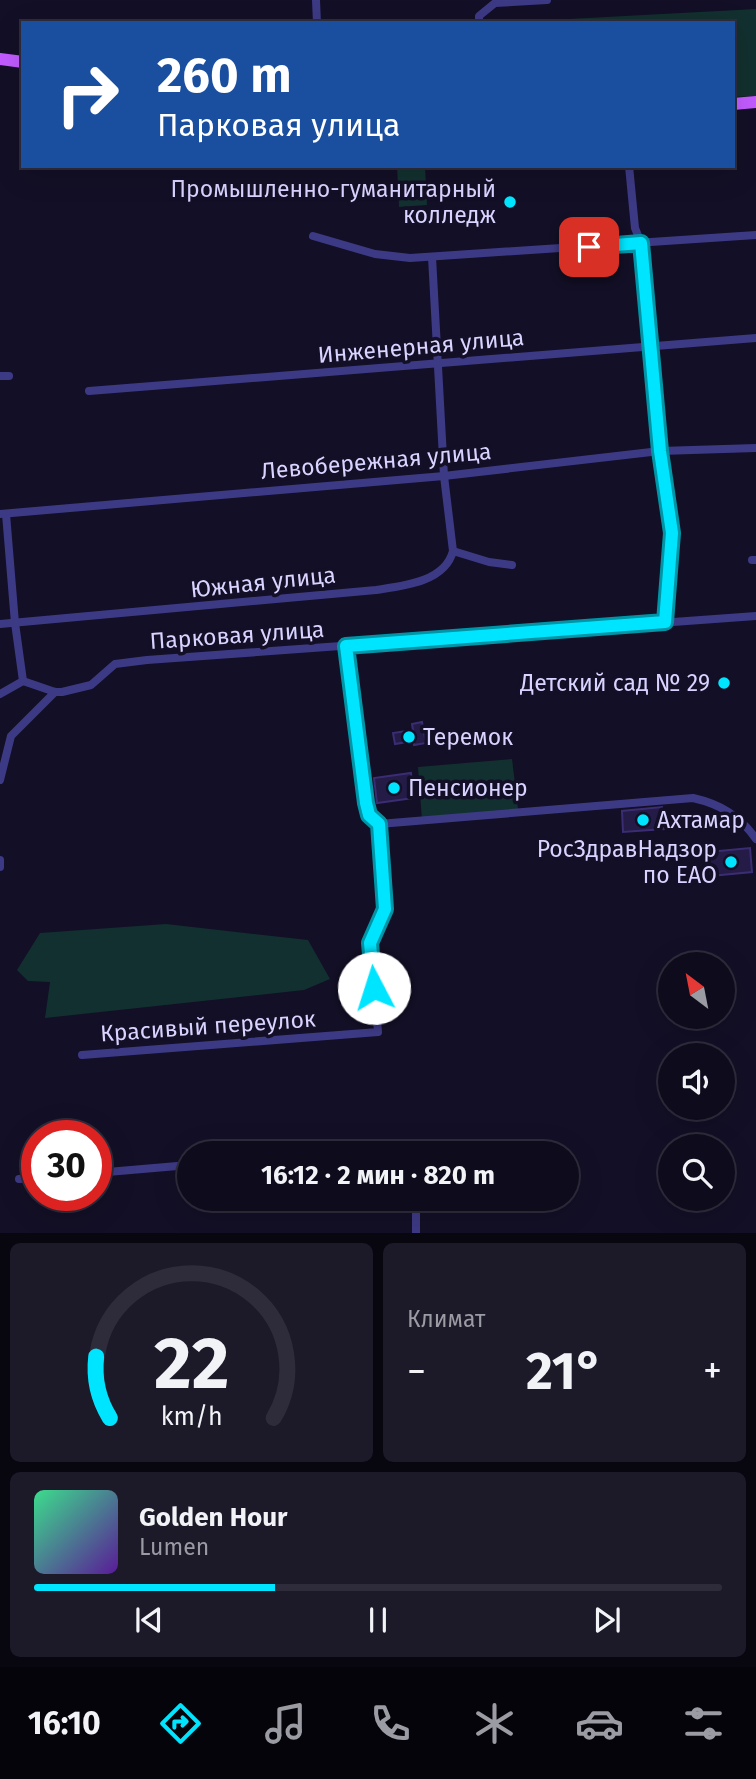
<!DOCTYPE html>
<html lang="ru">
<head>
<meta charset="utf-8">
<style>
  :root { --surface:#0e0b1c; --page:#1c1929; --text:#f1f3f6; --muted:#9b9ba3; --line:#2e2b3b; --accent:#00e5ff }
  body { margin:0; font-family:"Fira Sans",sans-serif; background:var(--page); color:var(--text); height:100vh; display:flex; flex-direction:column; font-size:26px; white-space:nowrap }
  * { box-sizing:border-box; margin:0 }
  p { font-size:23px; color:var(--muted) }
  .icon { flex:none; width:38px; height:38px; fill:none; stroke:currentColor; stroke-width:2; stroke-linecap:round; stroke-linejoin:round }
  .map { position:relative; height:1233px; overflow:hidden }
  .details { display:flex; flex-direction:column; gap:10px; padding:10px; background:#08060f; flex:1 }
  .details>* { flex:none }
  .banner { position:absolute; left:21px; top:21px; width:714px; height:147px; border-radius:0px; box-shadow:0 7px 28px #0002,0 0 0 2px var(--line); background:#1a4fa0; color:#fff; overflow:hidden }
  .needle { width:46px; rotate:328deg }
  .controls { position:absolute; left:658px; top:952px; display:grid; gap:14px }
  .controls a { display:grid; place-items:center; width:77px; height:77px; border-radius:50%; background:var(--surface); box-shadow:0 7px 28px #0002,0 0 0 2px var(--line); font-size:35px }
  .speed { position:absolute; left:21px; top:1120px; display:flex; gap:14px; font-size:35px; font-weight:700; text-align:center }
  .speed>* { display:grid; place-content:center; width:91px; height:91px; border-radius:50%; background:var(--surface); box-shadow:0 7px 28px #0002,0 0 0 2px var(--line); line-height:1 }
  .speed .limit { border:10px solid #d22; background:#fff; color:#111 }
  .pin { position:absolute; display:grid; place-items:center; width:60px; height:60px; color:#fff; margin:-30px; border-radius:14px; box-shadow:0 4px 10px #0006 }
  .me { position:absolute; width:77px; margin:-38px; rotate:355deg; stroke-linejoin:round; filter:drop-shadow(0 0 5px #0008) }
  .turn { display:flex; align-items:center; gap:24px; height:147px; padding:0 21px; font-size:32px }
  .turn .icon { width:91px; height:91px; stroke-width:2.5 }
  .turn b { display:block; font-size:49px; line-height:60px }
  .big { font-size:52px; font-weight:700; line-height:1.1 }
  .details .widget { flex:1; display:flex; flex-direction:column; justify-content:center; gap:10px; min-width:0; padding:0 24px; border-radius:10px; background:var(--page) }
  .details .dial { align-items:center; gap:0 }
  .dial svg { height:182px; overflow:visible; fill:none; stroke:var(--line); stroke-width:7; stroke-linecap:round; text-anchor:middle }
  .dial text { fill:var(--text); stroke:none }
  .song { display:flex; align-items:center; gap:21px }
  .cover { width:84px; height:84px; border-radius:10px; background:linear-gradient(135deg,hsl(150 70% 55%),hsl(270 70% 35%)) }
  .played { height:7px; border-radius:4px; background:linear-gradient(90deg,var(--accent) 35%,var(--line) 35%) }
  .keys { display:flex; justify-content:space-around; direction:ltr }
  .heat { display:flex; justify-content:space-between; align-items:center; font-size:38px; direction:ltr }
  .details .tiles { flex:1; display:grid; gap:10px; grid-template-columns:1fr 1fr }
  .widget:last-child { grid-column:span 2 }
  .trip { position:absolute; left:177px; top:1141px; width:402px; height:70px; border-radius:35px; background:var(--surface); box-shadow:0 7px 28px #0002,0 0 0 2px var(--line); font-weight:700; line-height:70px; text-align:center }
  .tab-bar { display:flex; height:112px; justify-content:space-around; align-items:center; background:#06040b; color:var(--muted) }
  .tab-bar .icon { width:49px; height:49px }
  .tab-bar .active { color:var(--accent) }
  .tab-bar b { font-size:32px; color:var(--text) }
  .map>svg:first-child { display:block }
  .green { fill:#12302f }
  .building { fill:#241b47; stroke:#3b2d73; stroke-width:2 }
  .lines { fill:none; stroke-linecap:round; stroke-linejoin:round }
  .minor { stroke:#3d3a85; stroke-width:8 }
  .primary { stroke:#c25bff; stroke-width:12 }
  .route-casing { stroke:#0095a6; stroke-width:18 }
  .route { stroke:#00e5ff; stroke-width:12 }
  .poi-dot { fill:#00e5ff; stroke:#130f26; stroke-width:2.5 }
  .labels { text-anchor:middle; stroke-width:7; stroke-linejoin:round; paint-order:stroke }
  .poi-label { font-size:23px; fill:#d9d4ff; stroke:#130f26; text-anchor:end }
  .street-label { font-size:23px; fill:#d9d4ff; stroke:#130f26 }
</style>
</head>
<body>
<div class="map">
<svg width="756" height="1233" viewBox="0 0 756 1233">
  <rect width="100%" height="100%" fill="#130f26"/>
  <!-- green -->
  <g class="green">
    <path d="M756,9V96L733,97V23H495Z"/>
    <path d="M397,166H425L427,205L399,207Z"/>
    <path d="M512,759L518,809L422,820L418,767Z"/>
    <path d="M166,924L308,940L330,979L304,990L45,1018L50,982L28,981L17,970L40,933Z"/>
  </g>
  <!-- building -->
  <g class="building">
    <path d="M422,722L426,743L414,745L413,741L395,744L393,733L413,730L412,724Z"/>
    <path d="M411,773L414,798L377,803L374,778Z"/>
    <path d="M662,807L664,829L623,832L622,811Z"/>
    <path d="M750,848L752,872L711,876L709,852Z"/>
  </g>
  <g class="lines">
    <!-- minor -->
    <g class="minor">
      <path d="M316,0L317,23"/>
      <path d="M479,23V16L495,3L547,0"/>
      <path d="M629,166L635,228L641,243L660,451L672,532L665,622"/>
      <path d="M313,236L375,254L410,258L756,235"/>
      <path d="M432,257L444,476L453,551"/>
      <path d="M0,376H9"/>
      <path d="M89,391L756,338"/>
      <path d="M0,514L444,476L660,451L756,448"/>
      <path d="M6,514L15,623L23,681"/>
      <path d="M752,560H756"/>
      <path d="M0,624L376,590C403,586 445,582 453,551L489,562L512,565"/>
      <path d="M346,646L366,803L369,815L379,824L693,798C720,804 740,816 756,839"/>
      <path d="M23,681L55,692H62L91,685L115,664L147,660L756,616"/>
      <path d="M0,694L23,681"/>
      <path d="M0,780L11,736L55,692"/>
      <path d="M0,860V867"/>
      <path d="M82,1055L378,1032L370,943L385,909L379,824"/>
      <path d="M344,1153H358"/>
      <path d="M96,1173L189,1165"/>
      <path d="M19,1179L37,1178"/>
      <path d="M416,1199V1233"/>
    </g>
    <!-- primary -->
    <g class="primary">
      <path d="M0,59L23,62"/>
      <path d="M733,104L756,102"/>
    </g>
  </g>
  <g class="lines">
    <!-- route casing -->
    <g class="route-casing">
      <path id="route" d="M374,988L370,943L385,909L379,824L369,815L366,803L346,646L665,622L672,533L660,451L641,243L589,247"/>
    </g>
    <!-- route -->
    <use href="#route" class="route"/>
  </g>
  <!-- markers -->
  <g class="poi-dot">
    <circle cx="510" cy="202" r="7"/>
    <circle cx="724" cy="683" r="7"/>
    <circle cx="409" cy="737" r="7"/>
    <circle cx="394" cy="788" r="7"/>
    <circle cx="643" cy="820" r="7"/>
    <circle cx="731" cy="862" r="7"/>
  </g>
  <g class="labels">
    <!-- poi labels -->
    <g class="poi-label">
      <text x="496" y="197">Промышленно-гуманитарный<tspan x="496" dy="26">колледж</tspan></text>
      <text x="710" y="691">Детский сад № 29</text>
      <text x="423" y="745" text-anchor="start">Теремок</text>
      <text x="408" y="796" text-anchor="start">Пенсионер</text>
      <text x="657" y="828" text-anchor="start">Ахтамар</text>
      <text x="717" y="857">РосЗдравНадзор<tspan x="717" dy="26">по ЕАО</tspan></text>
    </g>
    <!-- street labels -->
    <g class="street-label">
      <text transform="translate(421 346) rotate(-5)" y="8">Инженерная улица</text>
      <text transform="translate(376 461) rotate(-5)" y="8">Левобережная улица</text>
      <text transform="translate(263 582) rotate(-6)" y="8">Южная улица</text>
      <text transform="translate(237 635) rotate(-4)" y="8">Парковая улица</text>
      <text transform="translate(208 1026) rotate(-4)" y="8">Красивый переулок</text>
    </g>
  </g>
</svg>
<div class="controls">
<a><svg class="needle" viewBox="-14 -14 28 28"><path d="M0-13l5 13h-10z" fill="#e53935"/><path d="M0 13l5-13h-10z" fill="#9b9ba3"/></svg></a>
<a><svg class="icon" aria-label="sound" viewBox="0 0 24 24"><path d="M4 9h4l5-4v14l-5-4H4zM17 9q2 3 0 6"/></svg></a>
<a><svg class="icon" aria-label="search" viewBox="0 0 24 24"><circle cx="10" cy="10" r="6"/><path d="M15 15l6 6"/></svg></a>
</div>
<div class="speed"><div class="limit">30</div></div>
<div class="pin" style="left:589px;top:247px;background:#d93025"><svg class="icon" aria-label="arrive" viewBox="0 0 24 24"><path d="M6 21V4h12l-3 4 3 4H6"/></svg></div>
<svg class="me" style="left:374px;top:988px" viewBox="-20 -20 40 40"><circle r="19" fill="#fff"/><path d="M0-13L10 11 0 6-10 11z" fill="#00e5ff"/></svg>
<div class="trip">16:12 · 2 мин · 820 m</div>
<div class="banner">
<div class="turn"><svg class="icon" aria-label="right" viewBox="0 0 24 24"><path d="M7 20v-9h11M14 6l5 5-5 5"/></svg><div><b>260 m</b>Парковая улица</div></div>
</div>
</div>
<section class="details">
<div class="tiles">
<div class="widget dial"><svg viewBox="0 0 100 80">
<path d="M14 69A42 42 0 1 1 86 69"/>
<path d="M14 69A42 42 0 0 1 8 42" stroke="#00e5ff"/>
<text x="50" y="56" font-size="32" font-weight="700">22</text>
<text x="50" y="72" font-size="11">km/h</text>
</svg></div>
<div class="widget"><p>Климат</p>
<div class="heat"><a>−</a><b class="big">21°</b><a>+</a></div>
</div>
<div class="widget">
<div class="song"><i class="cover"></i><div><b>Golden Hour</b><p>Lumen</p></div></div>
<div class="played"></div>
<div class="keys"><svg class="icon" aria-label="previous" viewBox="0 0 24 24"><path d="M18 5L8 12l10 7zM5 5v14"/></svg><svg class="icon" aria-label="pause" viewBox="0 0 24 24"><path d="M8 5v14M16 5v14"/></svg><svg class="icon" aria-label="next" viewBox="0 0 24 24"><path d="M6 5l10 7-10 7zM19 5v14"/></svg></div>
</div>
</div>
</section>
<nav class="tab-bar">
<b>16:10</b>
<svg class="icon active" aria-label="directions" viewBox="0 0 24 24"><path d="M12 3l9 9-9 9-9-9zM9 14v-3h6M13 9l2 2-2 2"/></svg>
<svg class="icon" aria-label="music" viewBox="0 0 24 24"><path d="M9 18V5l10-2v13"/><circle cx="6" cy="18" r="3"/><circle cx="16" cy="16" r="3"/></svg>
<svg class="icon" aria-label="phone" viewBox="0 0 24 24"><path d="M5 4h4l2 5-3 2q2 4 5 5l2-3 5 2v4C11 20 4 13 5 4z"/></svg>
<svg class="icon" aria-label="climate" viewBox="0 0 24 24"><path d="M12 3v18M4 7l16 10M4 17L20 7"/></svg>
<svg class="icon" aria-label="car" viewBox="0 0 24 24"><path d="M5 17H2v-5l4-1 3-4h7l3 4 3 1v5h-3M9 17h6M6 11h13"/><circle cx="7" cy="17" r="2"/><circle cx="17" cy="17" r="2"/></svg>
<svg class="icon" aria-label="filters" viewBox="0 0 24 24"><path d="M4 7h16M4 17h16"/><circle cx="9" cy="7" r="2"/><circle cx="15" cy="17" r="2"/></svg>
</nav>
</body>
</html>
